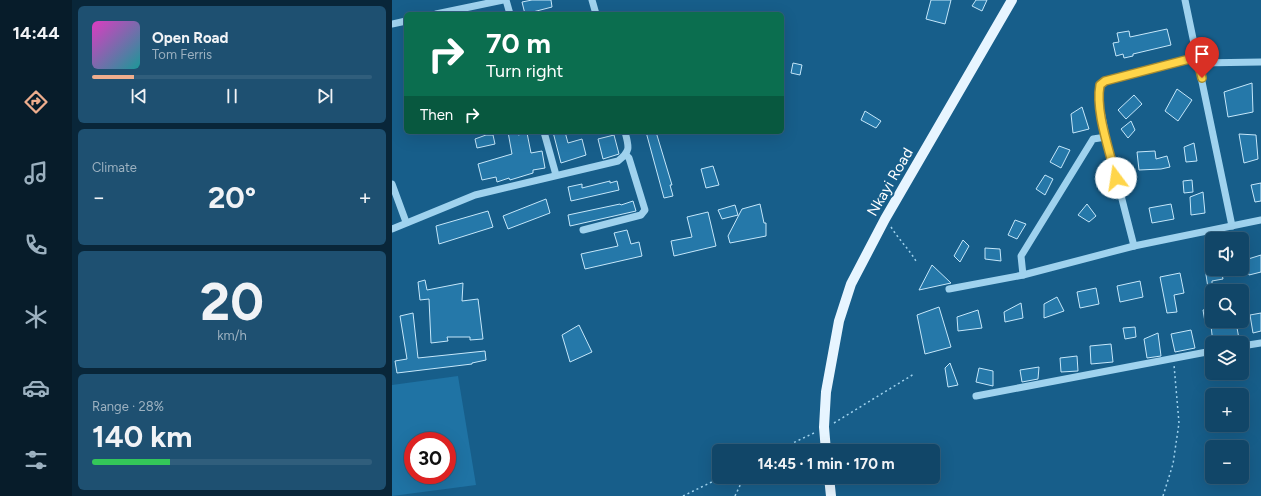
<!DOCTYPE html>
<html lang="en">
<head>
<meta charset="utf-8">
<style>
  :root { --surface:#114668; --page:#1e5071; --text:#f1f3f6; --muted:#9cb1c0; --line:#305e7c; --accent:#eead8d }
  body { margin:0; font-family:Figtree,sans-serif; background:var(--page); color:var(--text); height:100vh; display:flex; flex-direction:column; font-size:15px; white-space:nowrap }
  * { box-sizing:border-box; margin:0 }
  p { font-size:13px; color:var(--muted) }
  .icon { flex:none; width:22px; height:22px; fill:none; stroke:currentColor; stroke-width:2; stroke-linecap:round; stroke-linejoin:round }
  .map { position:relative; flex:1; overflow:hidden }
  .panel { display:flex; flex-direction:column; gap:6px; padding:6px; background:#092639; width:320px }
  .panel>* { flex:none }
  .banner { position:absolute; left:12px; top:12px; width:380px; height:122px; border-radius:6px; box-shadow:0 4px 16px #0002,0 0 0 1px var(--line); background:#0b6e4f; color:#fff; overflow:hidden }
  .fabs { position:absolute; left:813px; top:232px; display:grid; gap:8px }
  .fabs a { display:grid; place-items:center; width:44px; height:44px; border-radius:6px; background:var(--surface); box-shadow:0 4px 16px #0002,0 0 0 1px var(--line); font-size:20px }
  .speed { position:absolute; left:12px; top:432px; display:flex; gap:8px; font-size:20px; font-weight:700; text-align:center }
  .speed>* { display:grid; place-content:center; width:52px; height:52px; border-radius:50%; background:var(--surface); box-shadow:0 4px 16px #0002,0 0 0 1px var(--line); line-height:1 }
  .speed .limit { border:6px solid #d22; background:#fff; color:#111 }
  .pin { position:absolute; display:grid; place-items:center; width:34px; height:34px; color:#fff; margin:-41px -17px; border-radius:50% 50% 50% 0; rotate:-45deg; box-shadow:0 0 4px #0007 }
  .pin .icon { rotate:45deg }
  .me { position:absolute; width:44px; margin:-22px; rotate:346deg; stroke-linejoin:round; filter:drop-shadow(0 0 3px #0008) }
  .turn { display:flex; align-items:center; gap:14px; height:84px; padding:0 16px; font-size:18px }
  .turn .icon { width:52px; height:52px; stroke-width:2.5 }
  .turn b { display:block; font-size:28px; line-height:34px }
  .then { display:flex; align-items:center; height:38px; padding:0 16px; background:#0003; gap:8px; font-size:15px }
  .big { font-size:30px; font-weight:700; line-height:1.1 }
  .panel .tile { flex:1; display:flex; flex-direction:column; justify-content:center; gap:6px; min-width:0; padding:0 14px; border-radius:6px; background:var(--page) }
  .panel .dial { align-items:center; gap:0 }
  .dial b { font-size:52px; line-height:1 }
  .song { display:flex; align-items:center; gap:12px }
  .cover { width:48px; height:48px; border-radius:6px; background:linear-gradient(135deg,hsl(310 70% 55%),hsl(180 70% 35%)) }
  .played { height:4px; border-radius:2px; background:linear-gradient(90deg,var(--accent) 15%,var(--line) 15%) }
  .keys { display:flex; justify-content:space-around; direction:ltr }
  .heat { display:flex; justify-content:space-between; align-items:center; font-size:22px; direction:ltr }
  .charge { height:6px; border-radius:3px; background:linear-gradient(90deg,#34c759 28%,var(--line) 0) }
  .trip { position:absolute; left:320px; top:444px; width:228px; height:40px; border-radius:6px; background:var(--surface); box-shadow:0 4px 16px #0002,0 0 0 1px var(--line); font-weight:700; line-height:40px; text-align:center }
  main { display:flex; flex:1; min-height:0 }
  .dock { display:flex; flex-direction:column; width:72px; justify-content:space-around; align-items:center; background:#071c2a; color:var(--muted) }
  .dock .icon { width:28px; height:28px }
  .dock .on { color:var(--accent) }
  .dock b { font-size:18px; color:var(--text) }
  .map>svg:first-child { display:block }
  .green { fill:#1f73a4; fill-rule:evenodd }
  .building { fill:#2578a9; stroke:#c5e7fa }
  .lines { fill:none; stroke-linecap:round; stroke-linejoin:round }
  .path { stroke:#9fd2ee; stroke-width:1.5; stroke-dasharray:2 3; stroke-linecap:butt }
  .minor { stroke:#9fd2ee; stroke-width:7 }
  .major { stroke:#e7f5ff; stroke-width:10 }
  .route-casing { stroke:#a68a30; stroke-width:10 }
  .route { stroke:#ffd54a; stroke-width:7 }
  .labels { text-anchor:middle; stroke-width:4; stroke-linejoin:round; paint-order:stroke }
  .street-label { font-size:15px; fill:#fff; stroke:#175e8a }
</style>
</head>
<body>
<main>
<nav class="dock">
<b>14:44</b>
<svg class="icon on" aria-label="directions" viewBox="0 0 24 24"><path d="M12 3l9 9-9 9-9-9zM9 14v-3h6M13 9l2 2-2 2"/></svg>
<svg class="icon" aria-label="music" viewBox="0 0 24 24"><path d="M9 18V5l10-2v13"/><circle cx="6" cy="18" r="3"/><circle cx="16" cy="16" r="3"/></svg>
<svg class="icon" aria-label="phone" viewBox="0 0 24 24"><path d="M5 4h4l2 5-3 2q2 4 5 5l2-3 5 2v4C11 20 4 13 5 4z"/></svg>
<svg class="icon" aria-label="climate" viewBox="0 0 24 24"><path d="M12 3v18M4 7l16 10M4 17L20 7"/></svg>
<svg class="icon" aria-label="car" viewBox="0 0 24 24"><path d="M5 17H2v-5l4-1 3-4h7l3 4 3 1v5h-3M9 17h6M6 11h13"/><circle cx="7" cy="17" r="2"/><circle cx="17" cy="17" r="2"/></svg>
<svg class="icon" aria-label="filters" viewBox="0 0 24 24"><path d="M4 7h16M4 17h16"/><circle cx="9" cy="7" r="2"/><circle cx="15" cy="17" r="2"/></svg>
</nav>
<section class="panel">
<div class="tile">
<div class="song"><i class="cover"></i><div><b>Open Road</b><p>Tom Ferris</p></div></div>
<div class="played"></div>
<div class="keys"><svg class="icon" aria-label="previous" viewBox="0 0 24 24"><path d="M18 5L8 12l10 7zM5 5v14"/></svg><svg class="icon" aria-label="pause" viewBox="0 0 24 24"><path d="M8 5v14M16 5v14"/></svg><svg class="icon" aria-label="next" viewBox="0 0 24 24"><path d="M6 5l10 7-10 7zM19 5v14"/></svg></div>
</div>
<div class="tile"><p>Climate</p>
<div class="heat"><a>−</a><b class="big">20°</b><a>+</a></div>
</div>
<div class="tile dial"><b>20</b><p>km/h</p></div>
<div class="tile"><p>Range · 28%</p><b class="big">140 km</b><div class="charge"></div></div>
</section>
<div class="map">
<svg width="869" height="496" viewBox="0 0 869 496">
  <rect width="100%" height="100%" fill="#175e8a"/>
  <!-- green -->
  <path class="green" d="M66,376L84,485L0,496V385ZM21,441H55V475H21Z"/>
  <!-- building -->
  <g class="building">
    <path d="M140,0H159L160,7L133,14L130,2Z"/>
    <path d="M539,0H559L553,24L534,19Z"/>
    <path d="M584,0H595L590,11L580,6Z"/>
    <path d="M775,29L779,45L741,54V56L732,58L731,54L724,56L721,43L727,42L725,33L737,31L738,37Z"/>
    <path d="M401,63L410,65L408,75L399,73Z"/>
    <path d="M860,83L861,112L836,117L832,92Z"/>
    <path d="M785,89L800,100L786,121L773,111Z"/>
    <path d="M742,95L750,104L734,119L726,110Z"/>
    <path d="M690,107L697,129L681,133L679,114Z"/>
    <path d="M473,111L489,121L484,128L469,120Z"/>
    <path d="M739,121L743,130L736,138L729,129Z"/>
    <path d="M116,132H125L126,135L135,133L139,153L150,151L153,168L141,170V173L118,180L117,178L105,182L104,177L90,180L86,164L120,154Z"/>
    <path d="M161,132H173L176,143L190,139L194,155L169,163Z"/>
    <path d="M254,132H264L280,185H278L281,196L272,198Z"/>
    <path d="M847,134L864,135L866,159L852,163Z"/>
    <path d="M94,135H101L103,144L85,148L83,139Z"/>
    <path d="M222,135L227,154L211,159L206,139Z"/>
    <path d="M802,143L805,161L794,162L792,147Z"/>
    <path d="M667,146L678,150L669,168L658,162Z"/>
    <path d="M763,151L764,159L775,156L778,167L769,169L747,170L745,152Z"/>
    <path d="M321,166L327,185L314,188L309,169Z"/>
    <path d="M653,175L661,179L653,195L644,189Z"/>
    <path d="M800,180L801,192L792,193L791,181Z"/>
    <path d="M218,181V183L225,181L227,190L179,201L176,187L190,184V188Z"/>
    <path d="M869,183V201L863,202L859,185Z"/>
    <path d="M811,192L813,213L799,215L798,197Z"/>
    <path d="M154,199L158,213L116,229L111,216Z"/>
    <path d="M241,201L244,211L178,226L176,215L228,204L229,205Z"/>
    <path d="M368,204L372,223H374V236L338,243L336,236L350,209Z"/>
    <path d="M695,204L704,216L697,222L686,215Z"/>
    <path d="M779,204L782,219L760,223L757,208Z"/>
    <path d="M343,205L346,215L330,219L326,210Z"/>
    <path d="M96,211L101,227L47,244L44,226Z"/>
    <path d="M316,212L324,246L282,256L279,241L300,237L295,217Z"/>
    <path d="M623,220L634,224L625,239L616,235Z"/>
    <path d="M235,230L239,244L247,242L250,256L193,269L189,254L226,246L222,233Z"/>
    <path d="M571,240L577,246L568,262L562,256Z"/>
    <path d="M593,248L608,249L609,261L593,259Z"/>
    <path d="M869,255V272L857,275L853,260Z"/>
    <path d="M540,265L559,283L527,290Z"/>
    <path d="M820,267V269H829L831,279L820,281V287L816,288L813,268Z"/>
    <path d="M788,273L792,293L782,295L785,312L775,313L768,277Z"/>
    <path d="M33,280L35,290L71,283L70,301L86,299L91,339L78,340V337H55L56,341L39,343L37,299L28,300L26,282Z"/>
    <path d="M748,281L751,297L728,302L725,286Z"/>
    <path d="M704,288L707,304L688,308L685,292Z"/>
    <path d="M665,297L672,311L652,318V304Z"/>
    <path d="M629,303L631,318L613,322L612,312Z"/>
    <path d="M547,307L559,347L533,354L525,315Z"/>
    <path d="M820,308V321L813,322L811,310Z"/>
    <path d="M586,310L590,328L566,331L565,317Z"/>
    <path d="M21,313L26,358L93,351L94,360L80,363V364L5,373L3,361L15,359L8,316Z"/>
    <path d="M869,313V331L861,333L858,315Z"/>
    <path d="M844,322L847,339L821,343L819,326Z"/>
    <path d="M187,325L200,352L178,362L170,335Z"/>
    <path d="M743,327L744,337L733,339L731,328Z"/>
    <path d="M799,330L803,348L783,352L779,334Z"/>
    <path d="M766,333L769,356L755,358L752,339Z"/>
    <path d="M719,344L721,362L699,364L698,346Z"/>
    <path d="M685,356L686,371L669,372L668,358Z"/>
    <path d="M558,363L566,385L556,387L553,368Z"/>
    <path d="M647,367L646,379L630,382L628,370Z"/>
    <path d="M587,368L601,371V386L584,382Z"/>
  </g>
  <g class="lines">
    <!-- path -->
    <g class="path">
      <path d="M499,227C507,240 518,250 525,263"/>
      <path d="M442,423L522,374"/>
      <path d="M384,451L424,432"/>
      <path d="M291,496L330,477"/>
      <path d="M343,496L352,477"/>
      <path d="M771,496L781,464L787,423L782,365"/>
    </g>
    <!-- minor -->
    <g class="minor">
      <path d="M114,0L118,14"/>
      <path d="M200,0L204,14"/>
      <path d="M793,0L840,226"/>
      <path d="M44,14L111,0"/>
      <path d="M0,24L14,21"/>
      <path d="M807,63L869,62"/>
      <path d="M152,132L164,175"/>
      <path d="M0,184L14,222"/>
      <path d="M0,229L83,195L226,161C239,151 237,147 233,132"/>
      <path d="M191,230L249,215L253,210L237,158L234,155"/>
      <path d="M742,246L714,137L707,101L708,85L713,81L805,57"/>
      <path d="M631,275L629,256L701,139L714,137"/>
      <path d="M557,289L631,275L742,246L869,220"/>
      <path d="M850,346L869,343"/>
      <path d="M584,396L820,351"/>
    </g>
    <!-- major -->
    <g class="major">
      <path d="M434,451L432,427L434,392L447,321L459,284L493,219L620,0"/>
      <path d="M437,477L439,496"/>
    </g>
  </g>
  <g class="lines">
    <!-- route casing -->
    <g class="route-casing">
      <path id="route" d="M724,178C718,151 703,112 708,85L713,81L805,57L810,78"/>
    </g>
    <!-- route -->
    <use href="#route" class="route"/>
  </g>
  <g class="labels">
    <!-- street labels -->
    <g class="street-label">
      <text transform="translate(498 182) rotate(-60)" y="5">Nkayi Road</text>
    </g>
  </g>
</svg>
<div class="fabs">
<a><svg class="icon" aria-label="sound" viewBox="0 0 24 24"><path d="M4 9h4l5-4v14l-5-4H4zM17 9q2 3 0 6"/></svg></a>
<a><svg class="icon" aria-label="search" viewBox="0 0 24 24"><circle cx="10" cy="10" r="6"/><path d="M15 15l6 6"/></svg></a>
<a><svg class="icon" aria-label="layers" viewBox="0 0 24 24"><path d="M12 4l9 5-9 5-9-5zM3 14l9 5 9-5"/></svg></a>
<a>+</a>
<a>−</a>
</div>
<div class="speed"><div class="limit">30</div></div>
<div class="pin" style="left:810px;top:78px;background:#d93025"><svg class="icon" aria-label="arrive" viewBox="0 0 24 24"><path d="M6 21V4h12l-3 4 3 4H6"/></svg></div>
<svg class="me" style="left:724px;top:178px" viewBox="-20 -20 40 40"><circle r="19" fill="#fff"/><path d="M0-13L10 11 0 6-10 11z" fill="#ffd54a"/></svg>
<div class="trip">14:45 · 1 min · 170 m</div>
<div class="banner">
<div class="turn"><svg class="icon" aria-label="right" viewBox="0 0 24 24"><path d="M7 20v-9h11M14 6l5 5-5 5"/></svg><div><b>70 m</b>Turn right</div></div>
<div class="then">Then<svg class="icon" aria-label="right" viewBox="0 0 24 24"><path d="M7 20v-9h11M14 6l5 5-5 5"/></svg></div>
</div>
</div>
</main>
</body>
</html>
